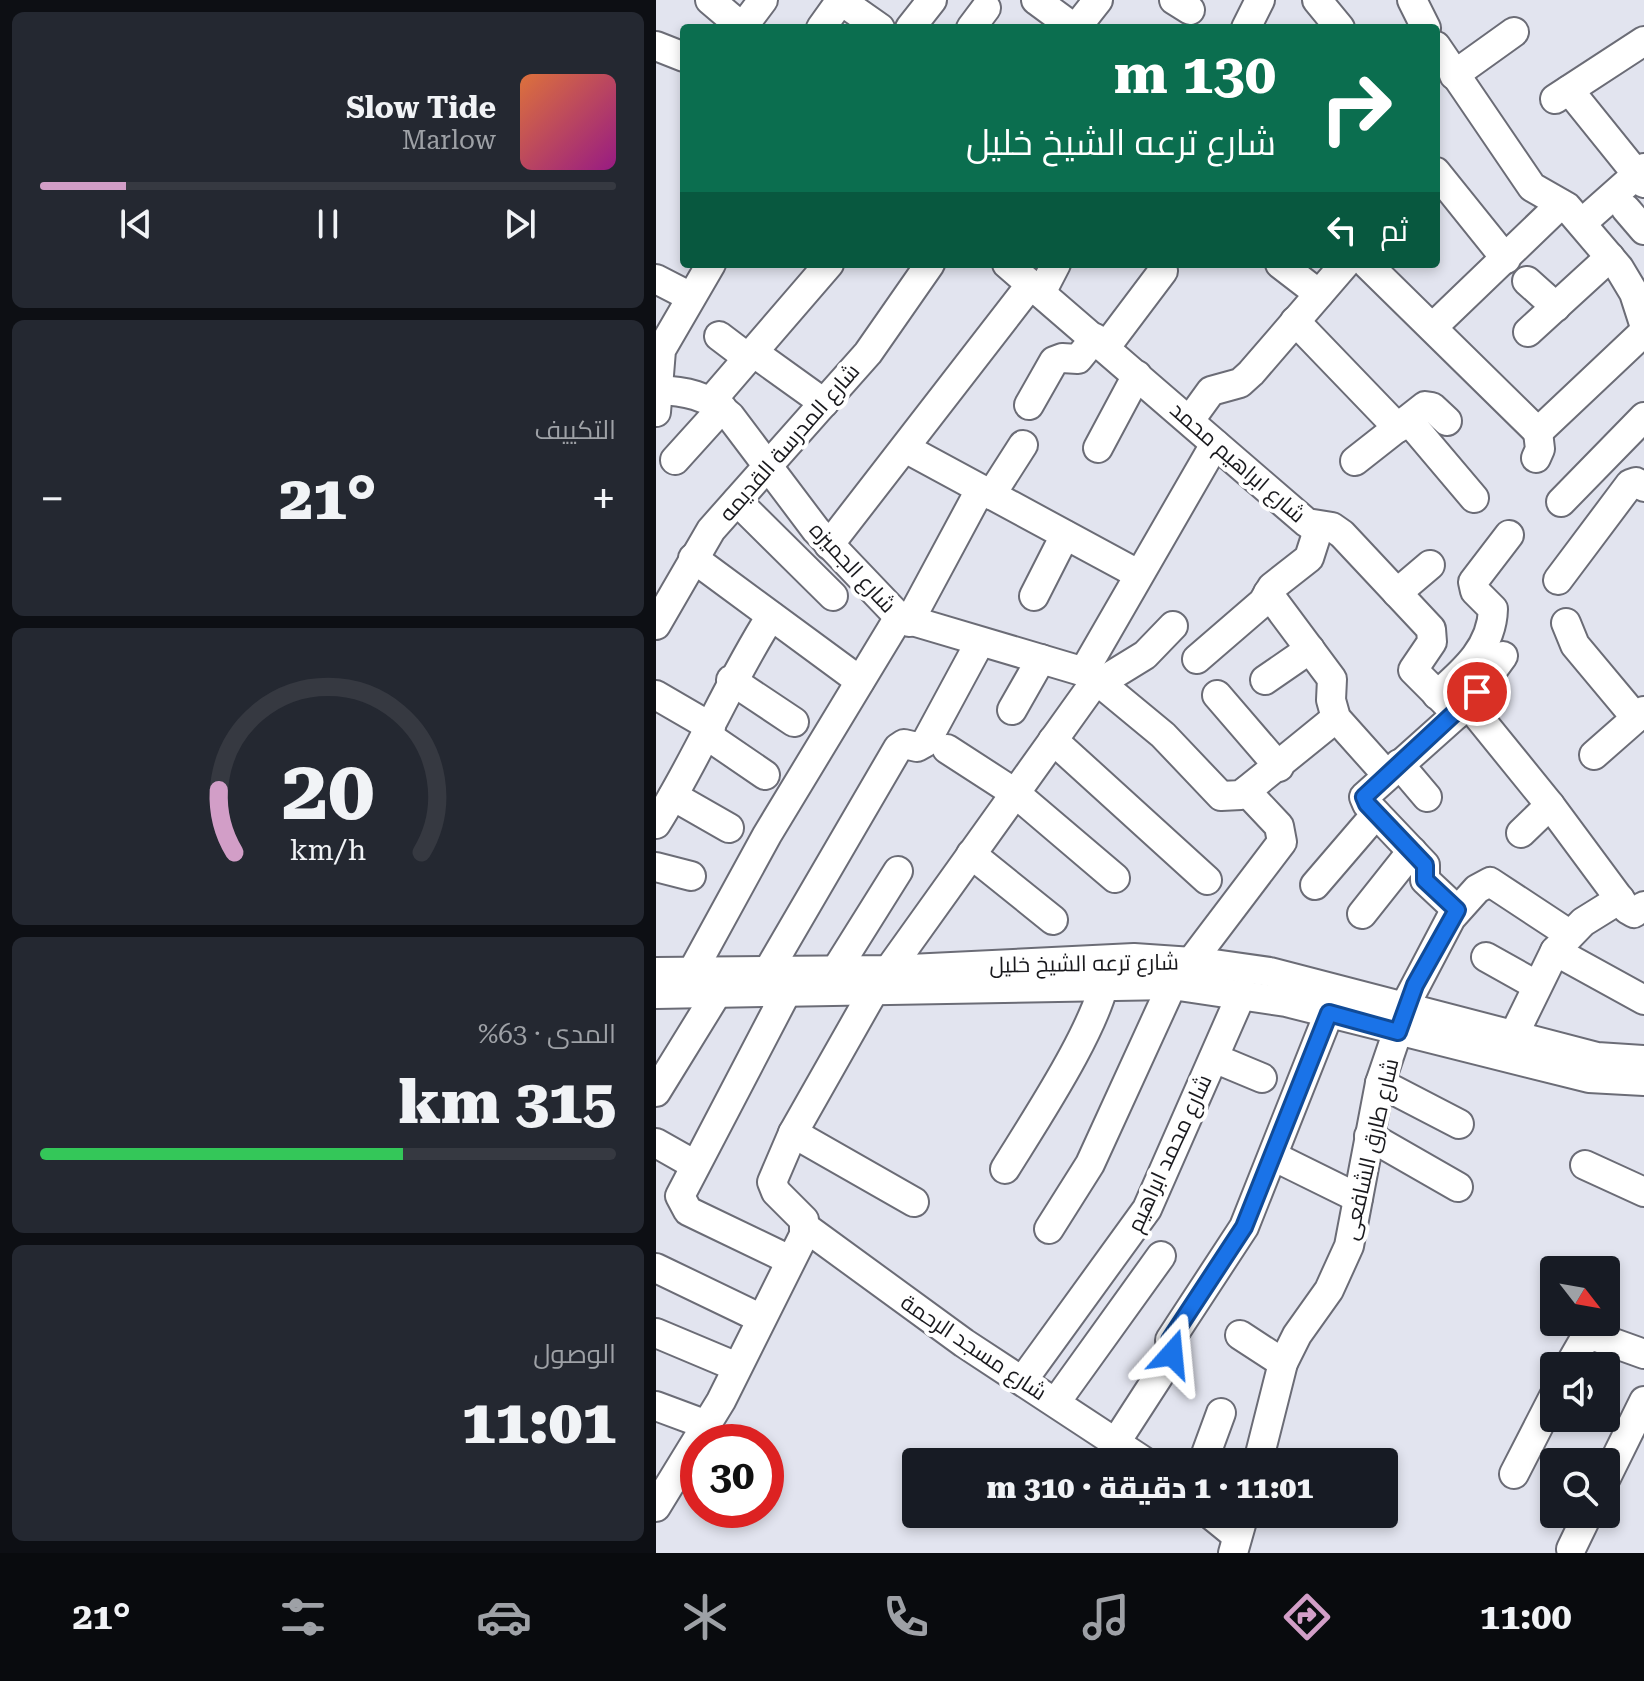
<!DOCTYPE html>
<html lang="ar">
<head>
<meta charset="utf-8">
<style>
  :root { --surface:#171b24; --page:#242831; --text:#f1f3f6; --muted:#9ea1a6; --line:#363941; --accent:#d29ec7 }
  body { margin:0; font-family:"Roboto Serif",Cairo,serif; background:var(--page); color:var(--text); direction:rtl; height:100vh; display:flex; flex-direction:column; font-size:30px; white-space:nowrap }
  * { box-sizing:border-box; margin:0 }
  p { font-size:26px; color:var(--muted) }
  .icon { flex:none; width:44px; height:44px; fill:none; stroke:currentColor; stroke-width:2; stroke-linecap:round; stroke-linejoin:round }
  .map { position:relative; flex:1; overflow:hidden; direction:ltr }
  .details { display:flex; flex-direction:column; gap:12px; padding:12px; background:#0d0f14; width:656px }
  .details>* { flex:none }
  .hud { position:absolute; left:24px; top:24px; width:760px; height:244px; border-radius:8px; box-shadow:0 4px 12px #0003; direction:rtl; background:#0b6e4f; color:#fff; overflow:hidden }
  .needle { width:52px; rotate:121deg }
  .tools { position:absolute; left:884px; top:1256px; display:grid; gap:16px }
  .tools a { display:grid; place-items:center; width:80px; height:80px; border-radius:8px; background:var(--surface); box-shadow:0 4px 12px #0003; font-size:40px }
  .speed { position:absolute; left:24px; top:1424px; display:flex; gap:16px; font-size:40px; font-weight:700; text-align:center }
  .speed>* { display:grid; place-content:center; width:104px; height:104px; border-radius:50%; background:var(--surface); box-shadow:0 4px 12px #0003; line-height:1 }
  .speed .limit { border:12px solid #d22; background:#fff; color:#111 }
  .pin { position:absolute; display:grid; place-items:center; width:68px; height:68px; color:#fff; margin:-34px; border:4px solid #fff; border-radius:50%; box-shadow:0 2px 8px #0007 }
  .me { position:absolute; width:88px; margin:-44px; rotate:18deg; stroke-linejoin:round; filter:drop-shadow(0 0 6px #0008) }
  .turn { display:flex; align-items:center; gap:28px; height:168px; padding:0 32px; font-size:36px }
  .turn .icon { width:104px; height:104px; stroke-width:2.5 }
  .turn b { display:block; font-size:56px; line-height:68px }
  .then { display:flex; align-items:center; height:76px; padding:0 32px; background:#0003; gap:16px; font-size:30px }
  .big { font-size:60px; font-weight:800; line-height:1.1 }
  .details .tile { flex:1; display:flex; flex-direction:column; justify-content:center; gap:12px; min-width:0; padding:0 28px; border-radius:12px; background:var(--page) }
  .details .dial { align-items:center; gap:0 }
  .dial svg { height:208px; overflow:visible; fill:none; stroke:var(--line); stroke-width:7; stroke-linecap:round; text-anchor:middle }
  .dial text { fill:var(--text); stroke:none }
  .song { display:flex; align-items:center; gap:24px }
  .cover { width:96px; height:96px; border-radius:12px; background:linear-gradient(135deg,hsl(20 70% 55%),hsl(310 70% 35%)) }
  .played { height:8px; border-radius:4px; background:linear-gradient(90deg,var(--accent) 15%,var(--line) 15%) }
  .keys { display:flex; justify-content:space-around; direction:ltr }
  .heat { display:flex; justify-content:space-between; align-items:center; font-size:44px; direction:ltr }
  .charge { height:12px; border-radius:6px; background:linear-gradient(90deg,#34c759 63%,var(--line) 0) }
  .trip { position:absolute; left:246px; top:1448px; width:496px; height:80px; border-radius:8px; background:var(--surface); box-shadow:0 4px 12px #0003; font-weight:800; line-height:80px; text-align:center; direction:rtl }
  .tabs { display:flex; height:128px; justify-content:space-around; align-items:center; background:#090b0e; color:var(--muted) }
  .tabs .icon { width:56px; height:56px }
  .tabs .on { color:var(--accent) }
  .tabs b { font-size:36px; color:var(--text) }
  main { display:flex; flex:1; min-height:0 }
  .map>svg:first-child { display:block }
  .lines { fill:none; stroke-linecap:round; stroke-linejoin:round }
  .minor-casing { stroke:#6b6c76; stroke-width:32 }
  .minor { stroke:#fff; stroke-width:28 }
  .route-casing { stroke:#114b97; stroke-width:20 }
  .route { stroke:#1a73e8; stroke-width:14 }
  .labels { text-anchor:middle; stroke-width:8; stroke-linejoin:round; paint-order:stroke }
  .street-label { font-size:22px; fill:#19191d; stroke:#fff }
</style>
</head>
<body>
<main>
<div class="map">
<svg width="988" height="1553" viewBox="0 0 988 1553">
  <rect width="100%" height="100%" fill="#e2e4ef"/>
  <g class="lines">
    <!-- minor casing -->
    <g class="minor-casing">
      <g id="minor">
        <path d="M54,0L87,28"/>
        <path d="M184,0L224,28"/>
        <path d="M380,0L418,28"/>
        <path d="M518,0L534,10"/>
        <path d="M661,0L684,28"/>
        <path d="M756,0L770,28"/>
        <path d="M86,28L107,0"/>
        <path d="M165,28L185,0"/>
        <path d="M254,28L276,0"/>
        <path d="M315,28L330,8"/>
        <path d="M420,28L442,0"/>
        <path d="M590,28L604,0"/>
        <path d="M0,46L28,57"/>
        <path d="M780,46L876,187L911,207L963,268L978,293L988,324"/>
        <path d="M798,75L858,32"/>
        <path d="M913,90L988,183"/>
        <path d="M899,99L988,41"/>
        <path d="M780,172L850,259"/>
        <path d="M970,209L988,230"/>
        <path d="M926,223L988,168"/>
        <path d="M351,264L651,523L676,527L686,534L775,629L776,642L757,670L801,714"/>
        <path d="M624,264L663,294"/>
        <path d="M711,264L882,432"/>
        <path d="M0,279L35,297"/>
        <path d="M871,281L900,307"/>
        <path d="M385,293L400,264"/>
        <path d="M639,321L742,428"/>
        <path d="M777,327L905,204"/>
        <path d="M872,332L954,257"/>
        <path d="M63,336L92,358"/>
        <path d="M449,348L507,271"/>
        <path d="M97,352L168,403"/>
        <path d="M0,390C29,391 52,395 74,416L160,530L243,617L432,673L507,735L565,796L585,795L680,718"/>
        <path d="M55,401L173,264"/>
        <path d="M373,405L398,361L406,358L422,359L439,338"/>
        <path d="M0,412L5,350L55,264"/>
        <path d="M534,420L555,391L584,383L595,373L689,264"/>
        <path d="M752,420L818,498"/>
        <path d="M882,432L988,332"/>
        <path d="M249,448L482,574"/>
        <path d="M442,448L481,375"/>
        <path d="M880,458L884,449L882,432"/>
        <path d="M19,460L66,408"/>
        <path d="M699,461L769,406L776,407L791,421"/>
        <path d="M335,495L367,445"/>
        <path d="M81,501L177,596"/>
        <path d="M905,502L988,417"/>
        <path d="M173,545L375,284"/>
        <path d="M37,558L204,681"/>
        <path d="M902,580L974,484L980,482L988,487"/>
        <path d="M612,593L676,679L675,700L680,718L731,775"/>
        <path d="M741,593L774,565"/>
        <path d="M378,596L409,535"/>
        <path d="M253,622L324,490"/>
        <path d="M910,623L919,645L980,718"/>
        <path d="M0,625L55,530L212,353L274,264"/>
        <path d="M541,659L607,602L616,587L653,558L663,527"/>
        <path d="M428,671L559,444"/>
        <path d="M75,680L138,722"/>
        <path d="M609,680L654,649"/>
        <path d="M445,682L489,655L517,626"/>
        <path d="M0,695L55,727"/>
        <path d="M561,695L623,767"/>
        <path d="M781,695C807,672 836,648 837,609L819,591L817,582L853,535"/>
        <path d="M812,704L894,805L971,909L978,913L988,906"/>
        <path d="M356,710L385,659"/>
        <path d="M52,736L109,775"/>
        <path d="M397,740L551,880"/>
        <path d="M291,749L359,793L459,878"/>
        <path d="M938,755L988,711"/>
        <path d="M743,764L771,797"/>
        <path d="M17,796L73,828"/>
        <path d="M0,824C43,756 72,683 115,616"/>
        <path d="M865,833L894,805"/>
        <path d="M315,854L397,920"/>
        <path d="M0,867L35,876"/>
        <path d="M659,885L720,814"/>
        <path d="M801,910L769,880V865L711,804L708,797L812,704L847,656"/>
        <path d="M706,914L756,851"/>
        <path d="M899,951L988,1000"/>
        <path d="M830,957L880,985"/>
        <path d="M535,962L626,842L623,826L590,791"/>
        <path d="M180,970L242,871"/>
        <path d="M112,971L242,748L248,744L261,747L270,742L324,642"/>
        <path d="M0,972L233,970L478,958L551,963L614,972L941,1057L988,1060"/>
        <path d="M36,972L111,835L243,617"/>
        <path d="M130,993L24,1196L32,1211L134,1260"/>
        <path d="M0,994L516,985L630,1002L933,1078L988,1081"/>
        <path d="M850,1051L899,951L927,922L964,899"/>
        <path d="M558,1058L606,1078"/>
        <path d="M724,1083L803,1124"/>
        <path d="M0,1092L61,993"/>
        <path d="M137,1133L258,1202"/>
        <path d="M713,1136L802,1187"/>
        <path d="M0,1143L39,1165"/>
        <path d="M617,1156L702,1198"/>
        <path d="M929,1165L988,1192"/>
        <path d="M349,1169C378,1122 447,1019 451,968"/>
        <path d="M149,1227L308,1343L489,1462"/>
        <path d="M393,1229L434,1164L516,985"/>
        <path d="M0,1268L104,1318"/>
        <path d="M0,1333L81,1367"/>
        <path d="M584,1335L627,1363"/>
        <path d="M913,1366L928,1340L938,1336L988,1354"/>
        <path d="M367,1380L491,1209L586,993"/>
        <path d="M400,1402L505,1256"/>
        <path d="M0,1406L51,1425"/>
        <path d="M460,1442L515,1357L514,1340L588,1227L673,1013"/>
        <path d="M547,1462L565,1413"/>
        <path d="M602,1462L627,1363L641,1335L673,1290L693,1246L724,1083L753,998L795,918L821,889L834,882L913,934"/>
        <path d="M858,1474L898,1396"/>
        <path d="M950,1478L988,1401"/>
        <path d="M0,1507L65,1401L148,1235V1220L120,1192L116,1182L137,1133L217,992L441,679"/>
        <path d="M554,1514L581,1536"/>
        <path d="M915,1549L932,1514"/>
        <path d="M577,1553L588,1514"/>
      </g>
    </g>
    <!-- minor -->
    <use href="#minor" class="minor"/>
  </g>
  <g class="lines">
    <!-- route casing -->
    <g class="route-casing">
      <path id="route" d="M516,1354L514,1340L588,1227L673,1013L742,1032L759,985L801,910L769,880V865L711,804L708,797L821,692"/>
    </g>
    <!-- route -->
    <use href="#route" class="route"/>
  </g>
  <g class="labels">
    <!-- street labels -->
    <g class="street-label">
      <text transform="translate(133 442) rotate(-49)" y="8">شارع المدرسة القديمه</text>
      <text transform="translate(582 462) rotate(41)" y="8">شارع ابراهيم محمد</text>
      <text transform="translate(197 567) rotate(47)" y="8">شارع الجميزه</text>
      <text transform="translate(428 963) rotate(-1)" y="8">شارع ترعه الشيخ خليل</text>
      <text transform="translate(714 1149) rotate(-77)" y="8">شارع طارق الشافعى</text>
      <text transform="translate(513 1153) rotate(-65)" y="8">شارع محمد ابراهيم</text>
      <text transform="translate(318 1347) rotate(34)" y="8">شارع مسجد الرحمة</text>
    </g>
  </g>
</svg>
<div class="tools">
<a><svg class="needle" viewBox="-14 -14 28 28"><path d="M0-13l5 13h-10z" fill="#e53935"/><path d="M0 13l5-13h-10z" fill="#9ea1a6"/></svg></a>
<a><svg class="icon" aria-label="sound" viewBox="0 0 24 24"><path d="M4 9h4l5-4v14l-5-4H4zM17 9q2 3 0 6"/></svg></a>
<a><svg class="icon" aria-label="search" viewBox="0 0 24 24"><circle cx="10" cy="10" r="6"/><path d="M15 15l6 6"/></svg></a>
</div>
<div class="speed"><div class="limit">30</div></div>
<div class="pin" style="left:821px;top:692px;background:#d93025"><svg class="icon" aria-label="arrive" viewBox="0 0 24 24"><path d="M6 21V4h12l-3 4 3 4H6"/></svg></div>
<svg class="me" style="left:516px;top:1354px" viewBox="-20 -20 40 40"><path d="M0-17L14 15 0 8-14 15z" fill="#1a73e8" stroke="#fff" stroke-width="4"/></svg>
<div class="trip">11:01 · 1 دقيقة · 310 m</div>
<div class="hud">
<div class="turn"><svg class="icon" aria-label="right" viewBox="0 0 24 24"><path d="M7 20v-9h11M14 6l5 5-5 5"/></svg><div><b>130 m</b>شارع ترعه الشيخ خليل</div></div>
<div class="then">ثم<svg class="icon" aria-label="left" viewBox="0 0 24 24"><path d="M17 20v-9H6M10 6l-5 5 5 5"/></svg></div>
</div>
</div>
<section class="details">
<div class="tile">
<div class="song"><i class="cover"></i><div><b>Slow Tide</b><p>Marlow</p></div></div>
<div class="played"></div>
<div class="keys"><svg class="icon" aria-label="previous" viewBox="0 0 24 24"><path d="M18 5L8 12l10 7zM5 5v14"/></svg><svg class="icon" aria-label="pause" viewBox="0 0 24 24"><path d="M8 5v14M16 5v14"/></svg><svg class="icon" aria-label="next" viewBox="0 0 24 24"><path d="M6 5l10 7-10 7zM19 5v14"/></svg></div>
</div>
<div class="tile"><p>التكييف</p>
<div class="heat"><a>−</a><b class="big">21°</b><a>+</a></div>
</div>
<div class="tile dial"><svg viewBox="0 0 100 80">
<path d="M14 69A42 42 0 1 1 86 69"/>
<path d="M14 69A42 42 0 0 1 8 45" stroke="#d29ec7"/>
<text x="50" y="56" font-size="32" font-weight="700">20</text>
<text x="50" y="72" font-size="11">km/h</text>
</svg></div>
<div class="tile"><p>المدى · 63%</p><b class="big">315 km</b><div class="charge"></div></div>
<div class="tile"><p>الوصول</p><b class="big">11:01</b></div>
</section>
</main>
<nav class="tabs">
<b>11:00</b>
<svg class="icon on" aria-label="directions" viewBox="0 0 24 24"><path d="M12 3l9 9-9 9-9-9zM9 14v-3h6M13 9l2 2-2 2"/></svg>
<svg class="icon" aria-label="music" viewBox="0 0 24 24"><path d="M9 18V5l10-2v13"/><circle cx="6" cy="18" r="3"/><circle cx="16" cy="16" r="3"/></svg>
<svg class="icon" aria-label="phone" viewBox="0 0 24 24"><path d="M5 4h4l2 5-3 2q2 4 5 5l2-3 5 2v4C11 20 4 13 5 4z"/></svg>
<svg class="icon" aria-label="climate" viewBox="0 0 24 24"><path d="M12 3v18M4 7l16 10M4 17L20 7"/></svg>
<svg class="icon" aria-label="car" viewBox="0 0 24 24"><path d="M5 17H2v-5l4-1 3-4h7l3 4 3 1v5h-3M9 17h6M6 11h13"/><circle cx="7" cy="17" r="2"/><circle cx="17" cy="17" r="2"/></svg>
<svg class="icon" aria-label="filters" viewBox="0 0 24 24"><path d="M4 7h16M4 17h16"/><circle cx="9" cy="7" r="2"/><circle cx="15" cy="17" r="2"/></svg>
<b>21°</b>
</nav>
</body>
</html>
